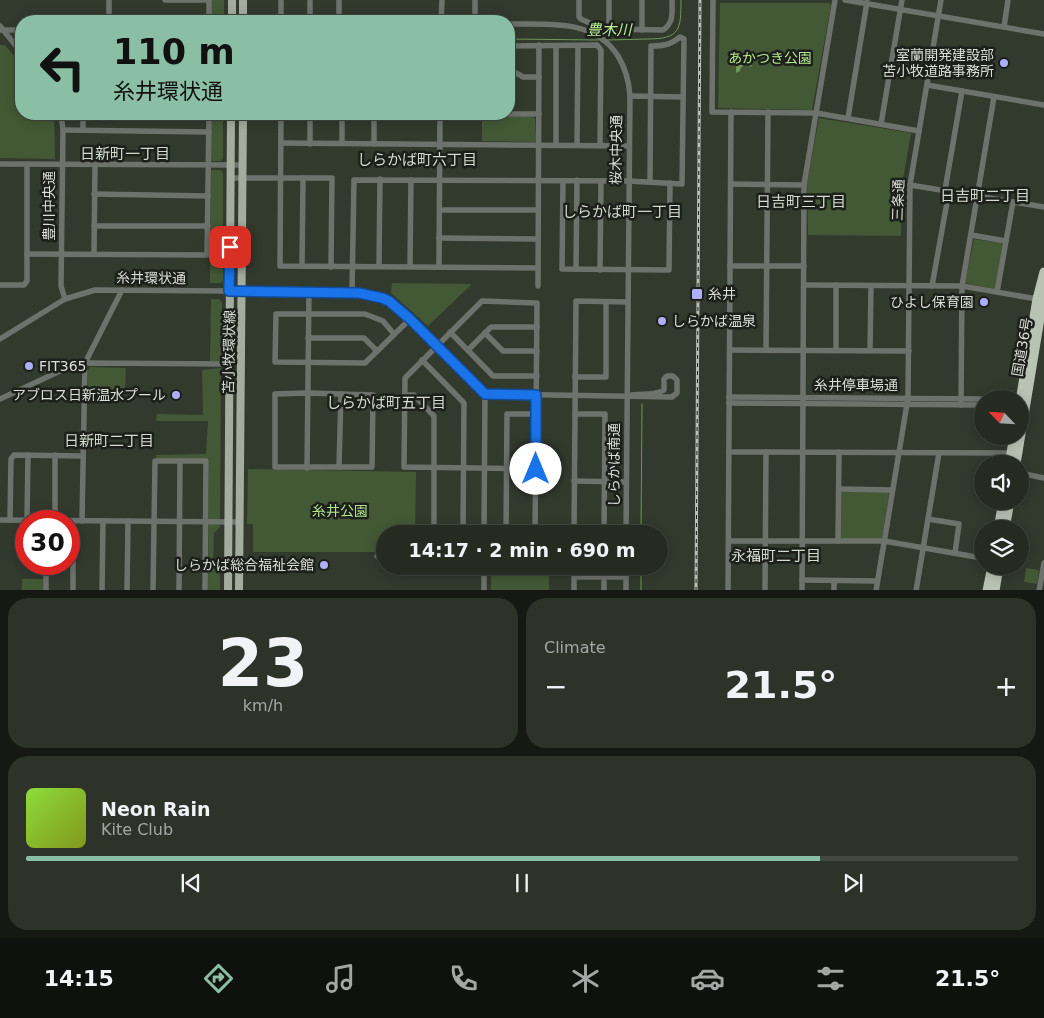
<!DOCTYPE html>
<html lang="en">
<head>
<meta charset="utf-8">
<style>
  :root { --surface:#262b22; --page:#2e332a; --text:#f1f3f6; --muted:#a4a7a5; --line:#424740; --accent:#8abfa5 }
  body { margin:0; font-family:"DejaVu Sans","Noto Sans JP",sans-serif; background:var(--page); color:var(--text); height:100vh; display:flex; flex-direction:column; font-size:19px; white-space:nowrap }
  * { box-sizing:border-box; margin:0 }
  p { font-size:16px; color:var(--muted) }
  .icon { flex:none; width:28px; height:28px; fill:none; stroke:currentColor; stroke-width:2; stroke-linecap:round; stroke-linejoin:round }
  .map { position:relative; height:590px; overflow:hidden }
  .details { display:flex; flex-direction:column; gap:8px; padding:8px; background:#151813; flex:1 }
  .details>* { flex:none }
  .top-card { position:absolute; left:15px; top:15px; width:500px; height:105px; border-radius:20px; box-shadow:0 2px 12px #0003,0 0 0 1px var(--line); background:#8abfa5; color:#111; overflow:hidden }
  .needle { width:32px; rotate:295deg }
  .buttons { position:absolute; left:974px; top:390px; display:grid; gap:10px }
  .buttons a { display:grid; place-items:center; width:55px; height:55px; border-radius:50%; background:var(--surface); box-shadow:0 2px 12px #0003,0 0 0 1px var(--line); font-size:25px }
  .speed { position:absolute; left:15px; top:510px; display:flex; gap:10px; font-size:25px; font-weight:700; text-align:center }
  .speed>* { display:grid; place-content:center; width:65px; height:65px; border-radius:50%; background:var(--surface); box-shadow:0 2px 12px #0003,0 0 0 1px var(--line); line-height:1 }
  .speed .limit { border:8px solid #d22; background:#fff; color:#111 }
  .pin { position:absolute; display:grid; place-items:center; width:42px; height:42px; color:#fff; margin:-21px; border-radius:10px; box-shadow:0 2px 8px #0006 }
  .me { position:absolute; width:55px; margin:-28px; rotate:0deg; stroke-linejoin:round; filter:drop-shadow(0 0 4px #0008) }
  .turn { display:flex; align-items:center; gap:18px; height:105px; padding:0 15px; font-size:22px }
  .turn .icon { width:65px; height:65px; stroke-width:2.5 }
  .turn b { display:block; font-size:35px; line-height:42px }
  .big { font-size:38px; font-weight:700; line-height:1.1 }
  .details .tile { flex:1; display:flex; flex-direction:column; justify-content:center; gap:8px; min-width:0; padding:0 18px; border-radius:20px; background:var(--page) }
  .details .dial { align-items:center; gap:0 }
  .dial b { font-size:65px; line-height:1 }
  .song { display:flex; align-items:center; gap:15px }
  .cover { width:60px; height:60px; border-radius:8px; background:linear-gradient(135deg,hsl(90 70% 55%),hsl(70 70% 35%)) }
  .played { height:5px; border-radius:2px; background:linear-gradient(90deg,var(--accent) 80%,var(--line) 80%) }
  .keys { display:flex; justify-content:space-around; direction:ltr }
  .heat { display:flex; justify-content:space-between; align-items:center; font-size:28px; direction:ltr }
  .details .tiles { flex:1; display:grid; gap:8px; grid-template-columns:1fr 1fr }
  .tile:last-child { grid-column:span 2 }
  .trip { position:absolute; left:376px; top:525px; width:292px; height:50px; border-radius:25px; background:var(--surface); box-shadow:0 2px 12px #0003,0 0 0 1px var(--line); font-weight:700; line-height:50px; text-align:center }
  .menu { display:flex; height:80px; justify-content:space-around; align-items:center; background:#0f110e; color:var(--muted) }
  .menu .icon { width:35px; height:35px }
  .menu .active { color:var(--accent) }
  .menu b { font-size:22px; color:var(--text) }
  .map>svg:first-child { display:block }
  .green { fill:#435935 }
  .water { fill:#719757 }
  .lines { fill:none; stroke-linecap:round; stroke-linejoin:round }
  .stream { stroke:#719757; stroke-width:1 }
  .minor { stroke:#6e726c; stroke-width:5.5 }
  .major { stroke:#a4ac9f; stroke-width:8 }
  .highway { stroke:#b9c3b4; stroke-width:9 }
  .rail-casing { stroke:#bcc1b8; stroke-width:3 }
  .rail { stroke:#1c1f1a; stroke-width:1; stroke-dasharray:4; stroke-linecap:butt }
  .route-casing { stroke:#114b97; stroke-width:12 }
  .route { stroke:#1a73e8; stroke-width:9 }
  .poi-dot { fill:#aeaefb; stroke:#1c1f1a; stroke-width:2 }
  .labels { text-anchor:middle; stroke-width:5; stroke-linejoin:round; paint-order:stroke }
  .poi-label { font-size:14px; fill:#dadfd7; stroke:#1c1f1a; text-anchor:end }
  .park-label { font-size:14px; fill:#b0e58c; stroke:#1c1f1a }
  .street-label { font-size:14px; fill:#dadfd7; stroke:#1c1f1a }
  .water-label { font-size:15px; font-style:italic; fill:#baef96; stroke:#1c1f1a }
  .neighbourhood-label { font-size:15px; fill:#d2dccc; stroke:#1c1f1a }
</style>
</head>
<body>
<div class="map">
<svg width="1044" height="591" viewBox="0 0 1044 591">
  <rect width="100%" height="100%" fill="#32392d"/>
  <!-- green -->
  <g class="green">
    <rect x="211" y="0" width="13" height="21"/>
    <path d="M720,3H829L831,5L812,110L718,108Z"/>
    <path d="M0,45H5L21,64V114H54L55,159L0,158Z"/>
    <path d="M211,114H223V158L221,161H211Z"/>
    <path d="M482,116L533,117L535,119L536,140L535,142L482,141Z"/>
    <path d="M819,118L911,133L902,185L901,236L808,235L807,184Z"/>
    <path d="M211,170H221L223,173V281L221,283H210Z"/>
    <path d="M974,239L1001,243L1003,245L996,288L994,289L965,283Z"/>
    <path d="M392,283L472,284L428,326L391,293Z"/>
    <path d="M211,299H219L222,303V358L220,361H210Z"/>
    <path d="M90,367L126,368L125,393L88,392V370Z"/>
    <path d="M221,368L220,527L214,533L213,564L220,565V590H208L209,459L156,460V455L206,454L208,421H156L157,414L203,415L202,370Z"/>
    <path d="M248,469L416,472L415,534H385V552H253V524H247Z"/>
    <path d="M842,491L888,492L889,494L882,537L880,539H841L840,538V492Z"/>
    <rect x="491" y="566" width="58" height="24"/>
    <path d="M1026,568L1039,570L1037,584L1024,582Z"/>
    <path d="M22,579H44L43,590L22,591Z"/>
  </g>
  <!-- water -->
  <path class="water" d="M743,53L747,54L752,66L750,67L748,64C744,65 740,67 740,71L736,73V66Z"/>
  <g class="lines">
    <!-- stream -->
    <g class="stream">
      <path d="M18,38H21"/>
      <path d="M509,39L598,40"/>
      <path d="M607,40C620,40 634,39 647,39C680,39 681,30 681,0"/>
      <path d="M641,534L642,404"/>
      <path d="M641,566V591"/>
    </g>
    <!-- minor -->
    <g class="minor">
      <path d="M165,0H209"/>
      <path d="M579,0V17L581,19L603,29L663,30C674,23 672,12 672,0"/>
      <path d="M713,0L712,112L816,113L919,131"/>
      <path d="M845,0L1044,34"/>
      <path d="M109,21V0"/>
      <path d="M209,21V0"/>
      <path d="M281,21V0"/>
      <path d="M310,21V0"/>
      <path d="M339,21V0"/>
      <path d="M441,21L442,0"/>
      <path d="M475,21V0"/>
      <path d="M509,24C547,25 594,18 618,56C626,69 629,81 630,96L626,534"/>
      <path d="M0,26L21,52"/>
      <path d="M1004,27L1008,0"/>
      <path d="M1,30H21"/>
      <path d="M609,30V0"/>
      <path d="M642,30V0"/>
      <path d="M509,46L597,45L601,50L600,145"/>
      <path d="M556,46V145"/>
      <path d="M509,69L523,77H539"/>
      <path d="M927,85L1044,105"/>
      <path d="M630,96L683,97"/>
      <path d="M61,114L63,130L61,286L65,299"/>
      <path d="M281,114L280,266L538,268"/>
      <path d="M374,114V144"/>
      <path d="M509,114H539"/>
      <path d="M848,118L867,2"/>
      <path d="M881,124L902,0"/>
      <path d="M63,130L209,132"/>
      <path d="M83,130V114"/>
      <path d="M281,143L629,146"/>
      <path d="M342,143V114"/>
      <path d="M310,144V114"/>
      <path d="M577,145L578,46"/>
      <path d="M0,164L243,165"/>
      <path d="M230,178H332L331,267"/>
      <path d="M563,181L562,269L669,270L670,183"/>
      <path d="M731,184L804,185"/>
      <path d="M910,185L1044,207"/>
      <path d="M945,190L962,91"/>
      <path d="M94,194L208,196"/>
      <path d="M440,210H538"/>
      <path d="M94,226H208"/>
      <path d="M971,235L1006,241"/>
      <path d="M439,238L538,239"/>
      <path d="M27,254L207,255L209,114"/>
      <path d="M94,254L95,164"/>
      <path d="M302,266L303,178"/>
      <path d="M379,266L380,179"/>
      <path d="M410,266L411,180"/>
      <path d="M439,266L440,114"/>
      <path d="M730,266H804"/>
      <path d="M576,269L577,180"/>
      <path d="M600,270L601,181"/>
      <path d="M0,285H24L27,281V164"/>
      <path d="M804,285L962,286L1037,299"/>
      <path d="M538,286L539,45"/>
      <path d="M932,286L949,191"/>
      <path d="M352,292L354,180L628,181L682,184L684,39L680,37C670,45 663,46 651,46L650,182"/>
      <path d="M997,292L1013,202"/>
      <path d="M450,332L493,376H537"/>
      <path d="M485,333L503,351H537"/>
      <path d="M394,334L383,321L365,314H276L275,362L365,363L410,319"/>
      <path d="M308,338H364L377,351"/>
      <path d="M0,339L65,299L95,290L352,292C380,295 390,300 410,319L485,394L484,534"/>
      <path d="M766,349L768,112"/>
      <path d="M468,350L491,327H537"/>
      <path d="M730,350L909,351"/>
      <path d="M836,350V285"/>
      <path d="M870,350L871,286"/>
      <path d="M422,360L464,403L463,534"/>
      <path d="M575,377H606V302"/>
      <path d="M308,393L373,395L372,467H275V394Z"/>
      <path d="M485,394L672,397L677,393V380L673,376H667L664,379V390C653,397 639,392 627,396"/>
      <path d="M405,395H414L434,416V534"/>
      <path d="M729,397L982,399"/>
      <path d="M0,399L73,365L85,363L229,364"/>
      <path d="M729,403L982,405"/>
      <path d="M961,405L962,286L994,97"/>
      <path d="M575,414H605L604,534"/>
      <path d="M729,452L1012,453"/>
      <path d="M339,467L341,394"/>
      <path d="M307,468L309,292"/>
      <path d="M1020,473L1044,478"/>
      <path d="M574,481L626,482"/>
      <path d="M839,489L892,490"/>
      <path d="M928,519L959,524L955,553"/>
      <path d="M0,520L239,522"/>
      <path d="M10,520L11,459L14,455L83,456"/>
      <path d="M27,520L28,455"/>
      <path d="M55,520V455"/>
      <path d="M82,521L85,363L122,290"/>
      <path d="M506,534L507,414H536"/>
      <path d="M535,534L537,303L482,301L405,378L404,467L536,469"/>
      <path d="M574,534L576,301L627,302"/>
      <path d="M729,541H884L982,558"/>
      <path d="M838,541L839,452"/>
      <path d="M377,556H385"/>
      <path d="M802,580L877,581"/>
      <path d="M834,581V591"/>
      <path d="M46,591V564"/>
      <path d="M73,591V521"/>
      <path d="M102,591L103,521"/>
      <path d="M127,591L128,521"/>
      <path d="M153,591L155,461H206L205,591"/>
      <path d="M179,591L180,461"/>
      <path d="M484,591V566"/>
      <path d="M574,591V577H626"/>
      <path d="M604,591V577"/>
      <path d="M626,591V566"/>
      <path d="M728,591L731,112"/>
      <path d="M765,591L766,452"/>
      <path d="M802,591L804,185L835,0"/>
      <path d="M876,591L908,398L910,185L941,0"/>
      <path d="M916,591L939,453"/>
      <path d="M1039,591L1044,563"/>
    </g>
    <!-- major -->
    <g class="major">
      <path d="M232,21V0"/>
      <path d="M243,21V0"/>
      <path d="M228,591L231,114"/>
      <path d="M239,591L243,114"/>
    </g>
    <!-- highway -->
    <g class="highway">
      <path d="M1020,401L1037,299L1044,272"/>
      <path d="M1009,464L1014,436"/>
      <path d="M1016,464L1044,294"/>
      <path d="M998,529L1003,501"/>
      <path d="M1005,529L1010,501"/>
      <path d="M987,591L992,566"/>
      <path d="M995,591L999,566"/>
    </g>
    <!-- rail casing -->
    <g class="rail-casing">
      <path id="rail" d="M696,591L700,0"/>
    </g>
    <!-- rail -->
    <use href="#rail" class="rail"/>
  </g>
  <g class="lines">
    <!-- route casing -->
    <g class="route-casing">
      <path id="route" d="M230,247L229,291L359,293L382,298L389,301L410,319L485,394L536,395V469"/>
    </g>
    <!-- route -->
    <use href="#route" class="route"/>
  </g>
  <!-- markers -->
  <g class="poi-dot">
    <circle cx="1004" cy="63" r="5"/>
    <rect x="691" y="288" width="12" height="12" rx="2.5"/>
    <circle cx="984" cy="302" r="5"/>
    <circle cx="662" cy="321" r="5"/>
    <circle cx="29" cy="366" r="5"/>
    <circle cx="176" cy="395" r="5"/>
    <circle cx="324" cy="565" r="5"/>
  </g>
  <g class="labels">
    <!-- poi labels -->
    <g class="poi-label">
      <text x="994" y="60">室蘭開発建設部<tspan x="994" dy="16">苫小牧道路事務所</tspan></text>
      <text x="708" y="299" text-anchor="start">糸井</text>
      <text x="974" y="307">ひよし保育園</text>
      <text x="672" y="326" text-anchor="start">しらかば温泉</text>
      <text x="39" y="371" text-anchor="start">FIT365</text>
      <text x="166" y="400">アブロス日新温水プール</text>
      <text x="314" y="570">しらかば総合福祉会館</text>
    </g>
    <!-- park labels -->
    <g class="park-label">
      <text x="770" y="63">あかつき公園</text>
      <text x="340" y="516">糸井公園</text>
    </g>
    <!-- street labels -->
    <g class="street-label">
      <text transform="translate(616 150) rotate(-89)" y="5">桜木中央通</text>
      <text transform="translate(898 200) rotate(-88)" y="5">三条通</text>
      <text transform="translate(49 206) rotate(-90)" y="5">豊川中央通</text>
      <text transform="translate(151 278) rotate(1)" y="5">糸井環状通</text>
      <text transform="translate(1022 347) rotate(-80)" y="5">国道36号</text>
      <text transform="translate(229 352) rotate(-89)" y="5">苫小牧環状線</text>
      <text x="856" y="390">糸井停車場通</text>
      <text transform="translate(614 465) rotate(-90)" y="5">しらかば南通</text>
    </g>
    <!-- water labels -->
    <g class="water-label">
      <text x="609" y="35">豊木川</text>
    </g>
    <!-- neighbourhood labels -->
    <g class="neighbourhood-label">
      <text x="125" y="159">日新町一丁目</text>
      <text x="417" y="165">しらかば町六丁目</text>
      <text x="985" y="201">日吉町二丁目</text>
      <text x="801" y="207">日吉町三丁目</text>
      <text x="622" y="217">しらかば町一丁目</text>
      <text x="386" y="408">しらかば町五丁目</text>
      <text x="109" y="446">日新町二丁目</text>
      <text x="776" y="561">永福町二丁目</text>
    </g>
  </g>
</svg>
<div class="buttons">
<a><svg class="needle" viewBox="-14 -14 28 28"><path d="M0-13l5 13h-10z" fill="#e53935"/><path d="M0 13l5-13h-10z" fill="#a4a7a5"/></svg></a>
<a><svg class="icon" aria-label="sound" viewBox="0 0 24 24"><path d="M4 9h4l5-4v14l-5-4H4zM17 9q2 3 0 6"/></svg></a>
<a><svg class="icon" aria-label="layers" viewBox="0 0 24 24"><path d="M12 4l9 5-9 5-9-5zM3 14l9 5 9-5"/></svg></a>
</div>
<div class="speed"><div class="limit">30</div></div>
<div class="pin" style="left:230px;top:247px;background:#d93025"><svg class="icon" aria-label="arrive" viewBox="0 0 24 24"><path d="M6 21V4h12l-3 4 3 4H6"/></svg></div>
<svg class="me" style="left:536px;top:469px" viewBox="-20 -20 40 40"><circle r="19" fill="#fff"/><path d="M0-13L10 11 0 6-10 11z" fill="#1a73e8"/></svg>
<div class="trip">14:17 · 2 min · 690 m</div>
<div class="top-card">
<div class="turn"><svg class="icon" aria-label="left" viewBox="0 0 24 24"><path d="M17 20v-9H6M10 6l-5 5 5 5"/></svg><div><b>110 m</b>糸井環状通</div></div>
</div>
</div>
<section class="details">
<div class="tiles">
<div class="tile dial"><b>23</b><p>km/h</p></div>
<div class="tile"><p>Climate</p>
<div class="heat"><a>−</a><b class="big">21.5°</b><a>+</a></div>
</div>
<div class="tile">
<div class="song"><i class="cover"></i><div><b>Neon Rain</b><p>Kite Club</p></div></div>
<div class="played"></div>
<div class="keys"><svg class="icon" aria-label="previous" viewBox="0 0 24 24"><path d="M18 5L8 12l10 7zM5 5v14"/></svg><svg class="icon" aria-label="pause" viewBox="0 0 24 24"><path d="M8 5v14M16 5v14"/></svg><svg class="icon" aria-label="next" viewBox="0 0 24 24"><path d="M6 5l10 7-10 7zM19 5v14"/></svg></div>
</div>
</div>
</section>
<nav class="menu">
<b>14:15</b>
<svg class="icon active" aria-label="directions" viewBox="0 0 24 24"><path d="M12 3l9 9-9 9-9-9zM9 14v-3h6M13 9l2 2-2 2"/></svg>
<svg class="icon" aria-label="music" viewBox="0 0 24 24"><path d="M9 18V5l10-2v13"/><circle cx="6" cy="18" r="3"/><circle cx="16" cy="16" r="3"/></svg>
<svg class="icon" aria-label="phone" viewBox="0 0 24 24"><path d="M5 4h4l2 5-3 2q2 4 5 5l2-3 5 2v4C11 20 4 13 5 4z"/></svg>
<svg class="icon" aria-label="climate" viewBox="0 0 24 24"><path d="M12 3v18M4 7l16 10M4 17L20 7"/></svg>
<svg class="icon" aria-label="car" viewBox="0 0 24 24"><path d="M5 17H2v-5l4-1 3-4h7l3 4 3 1v5h-3M9 17h6M6 11h13"/><circle cx="7" cy="17" r="2"/><circle cx="17" cy="17" r="2"/></svg>
<svg class="icon" aria-label="filters" viewBox="0 0 24 24"><path d="M4 7h16M4 17h16"/><circle cx="9" cy="7" r="2"/><circle cx="15" cy="17" r="2"/></svg>
<b>21.5°</b>
</nav>
</body>
</html>
